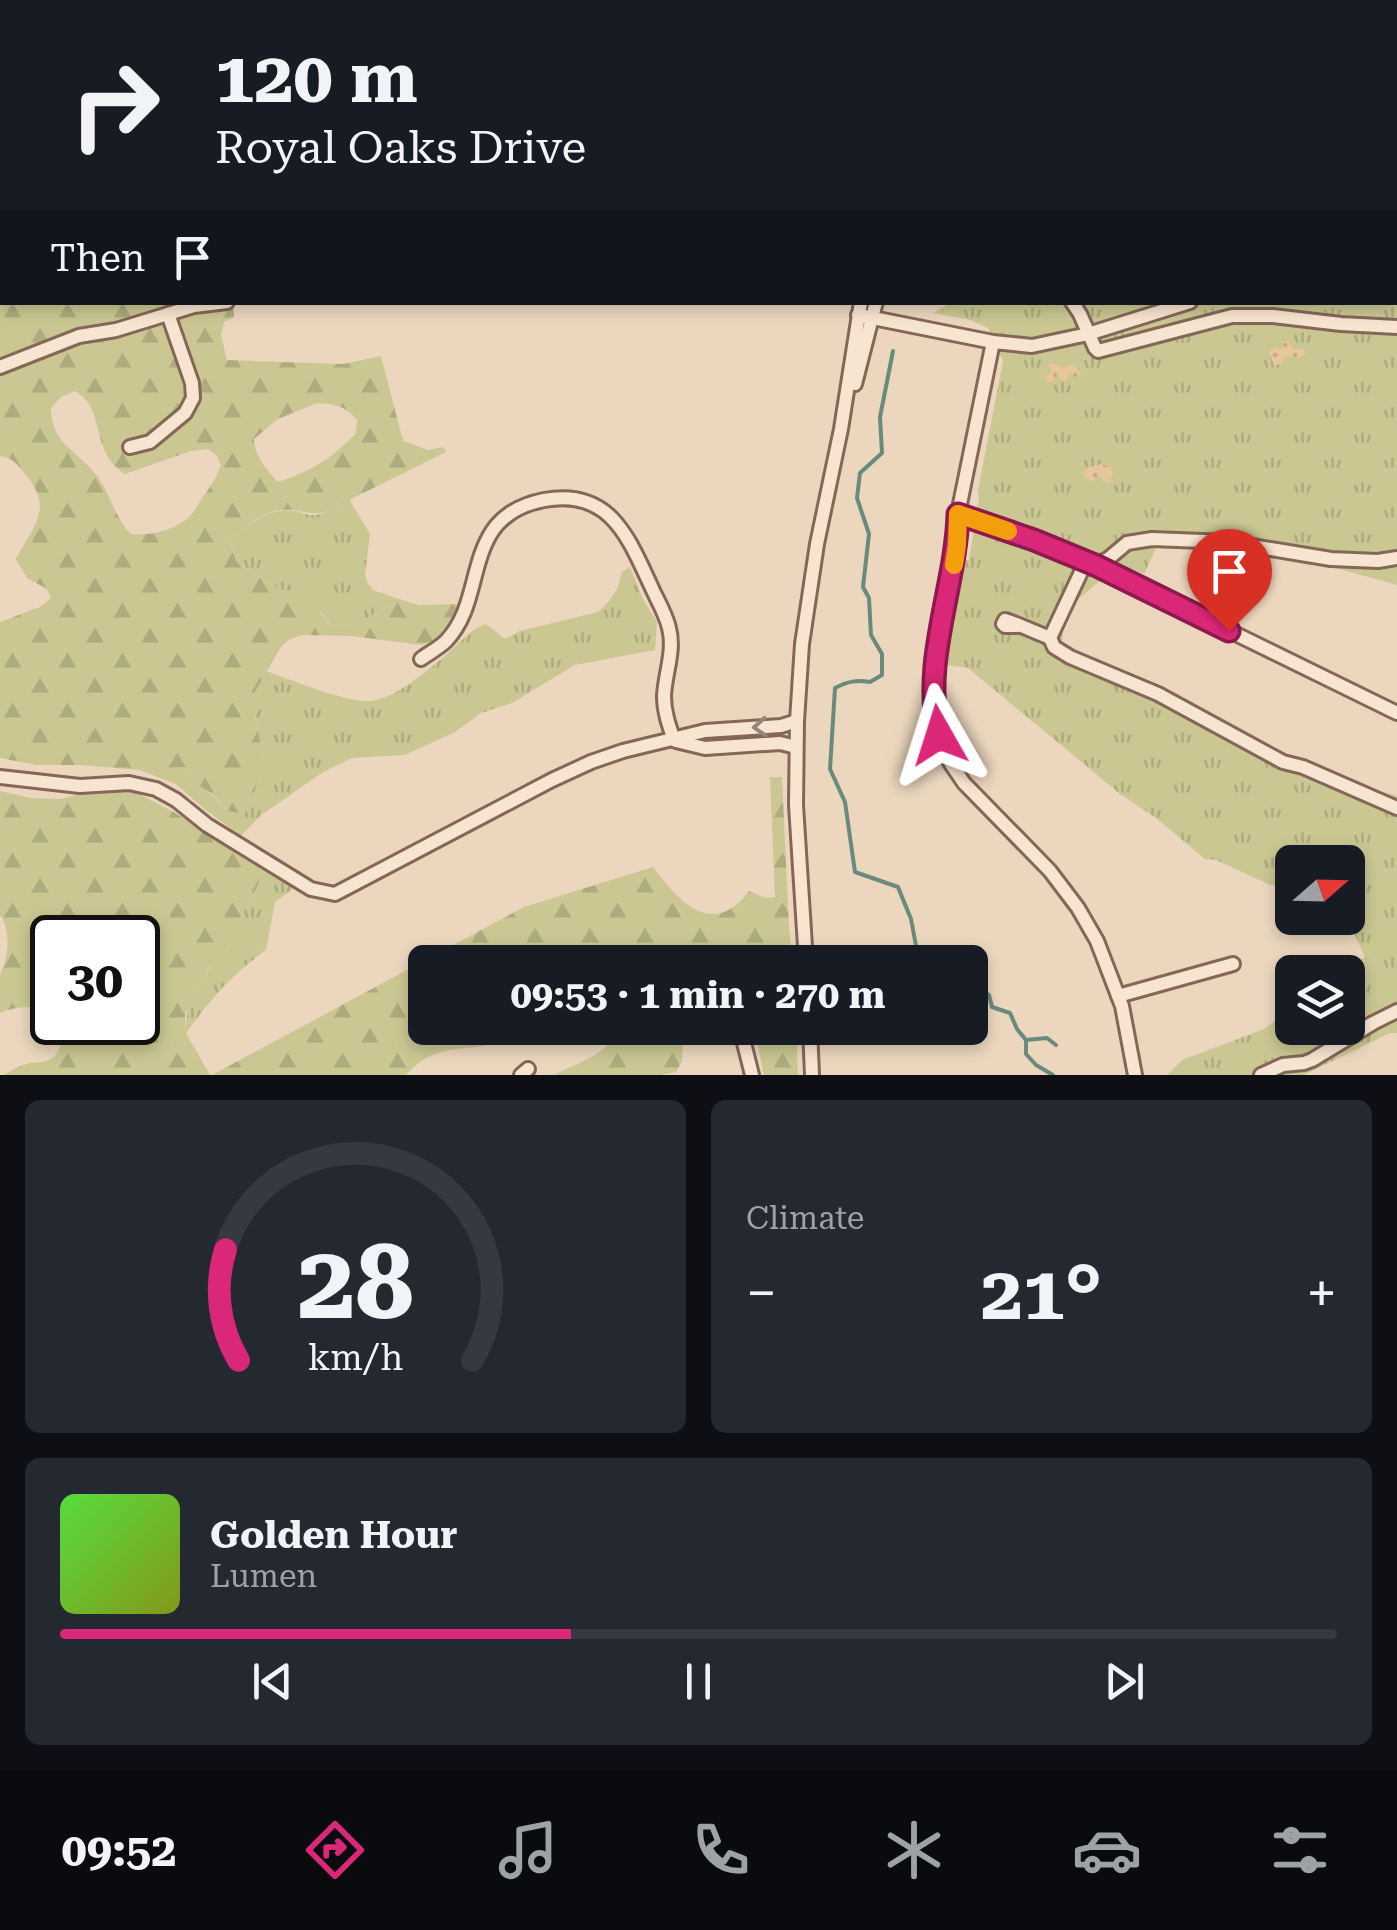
<!DOCTYPE html>
<html lang="en">
<head>
<meta charset="utf-8">
<style>
  :root { --surface:#171b24; --page:#242831; --text:#f1f3f6; --muted:#9ea1a6; --line:#363941; --accent:#db2777 }
  body { margin:0; font-family:"Roboto Serif",serif; background:var(--page); color:var(--text); height:100vh; display:flex; flex-direction:column; font-size:38px; white-space:nowrap }
  * { box-sizing:border-box; margin:0 }
  p { font-size:32px; color:var(--muted) }
  .icon { flex:none; width:55px; height:55px; fill:none; stroke:currentColor; stroke-width:2; stroke-linecap:round; stroke-linejoin:round }
  .map { position:relative; height:1075px; overflow:hidden }
  .details { display:flex; flex-direction:column; gap:25px; padding:25px; background:#0d0f14; flex:1 }
  .details>* { flex:none }
  .guide { position:absolute; left:0px; top:0px; width:1398px; height:305px; box-shadow:0 5px 15px #0003; background:#171b24; color:var(--text); overflow:hidden }
  .needle { width:65px; rotate:70deg }
  .tools { position:absolute; left:1275px; top:845px; display:grid; gap:20px }
  .tools a { display:grid; place-items:center; width:90px; height:90px; border-radius:15px; background:var(--surface); box-shadow:0 5px 15px #0003; font-size:50px }
  .speed { position:absolute; left:30px; top:915px; display:flex; gap:20px; font-size:50px; font-weight:700; text-align:center }
  .speed>* { display:grid; place-content:center; width:130px; height:130px; border-radius:50%; background:var(--surface); box-shadow:0 5px 15px #0003; line-height:1 }
  .speed .limit { border:5px solid #111; border-radius:15px; background:#fff; color:#111 }
  .pin { position:absolute; display:grid; place-items:center; width:85px; height:85px; color:#fff; margin:-102px -42px; border-radius:50% 50% 50% 0; rotate:-45deg; box-shadow:0 0 10px #0007 }
  .pin .icon { rotate:45deg }
  .me { position:absolute; width:110px; margin:-55px; rotate:354deg; stroke-linejoin:round; filter:drop-shadow(0 0 8px #0008) }
  .turn { display:flex; align-items:center; gap:35px; height:210px; padding:0 50px; font-size:45px }
  .turn .icon { width:130px; height:130px; stroke-width:2.5 }
  .turn b { display:block; font-size:70px; line-height:85px }
  .then { display:flex; align-items:center; height:95px; padding:0 50px; background:#0003; gap:20px; font-size:38px }
  .big { font-size:75px; font-weight:700; line-height:1.1 }
  .details .card { flex:1; display:flex; flex-direction:column; justify-content:center; gap:15px; min-width:0; padding:0 35px; border-radius:15px; background:var(--page) }
  .details .dial { align-items:center; gap:0 }
  .dial svg { height:260px; overflow:visible; fill:none; stroke:var(--line); stroke-width:7; stroke-linecap:round; text-anchor:middle }
  .dial text { fill:var(--text); stroke:none }
  .song { display:flex; align-items:center; gap:30px }
  .cover { width:120px; height:120px; border-radius:15px; background:linear-gradient(135deg,hsl(110 70% 55%),hsl(70 70% 35%)) }
  .played { height:10px; border-radius:5px; background:linear-gradient(90deg,var(--accent) 40%,var(--line) 40%) }
  .keys { display:flex; justify-content:space-around; direction:ltr }
  .heat { display:flex; justify-content:space-between; align-items:center; font-size:55px; direction:ltr }
  .details .tiles { flex:1; display:grid; gap:25px; grid-template-columns:1fr 1fr }
  .card:last-child { grid-column:span 2 }
  .trip { position:absolute; left:408px; top:945px; width:580px; height:100px; border-radius:15px; background:var(--surface); box-shadow:0 5px 15px #0003; font-weight:700; line-height:100px; text-align:center }
  .tabs { display:flex; height:160px; justify-content:space-around; align-items:center; background:#090b0e; color:var(--muted) }
  .tabs .icon { width:70px; height:70px }
  .tabs .selected { color:var(--accent) }
  .tabs b { font-size:45px; color:var(--text) }
  .map>svg:first-child { display:block }
  .grass { fill:url(#grass-tufts) }
  .forest { fill:url(#forest-firs); fill-rule:evenodd }
  .sand { fill:url(#sand-dots) }
  .lines { fill:none; stroke-linecap:round; stroke-linejoin:round }
  .stream { stroke:#698b7d; stroke-width:4 }
  .minor-casing { stroke:#846757; stroke-width:18 }
  .minor { stroke:#f8e5d1; stroke-width:12 }
  .oneway { stroke:#968476 }
  .route-casing { stroke:#8e194d; stroke-width:25 }
  .route { stroke:#db2777; stroke-width:18 }
  .slow { stroke:#f59e0b; stroke-width:18 }
</style>
</head>
<body>
<div class="map">
<svg width="1397" height="1075" viewBox="0 0 1397 1075">
  <defs>
    <pattern id="grass-tufts" width="24" height="20" patternUnits="userSpaceOnUse" patternTransform="scale(2.5)"><rect width="24" height="20" fill="#cac793"/><path d="M3 7l-1-3M5 7V3M7 7l1-3M15 17l-1-3M17 17v-4M19 17l1-3" fill="none" stroke="#aeab7e"/></pattern>
    <pattern id="forest-firs" width="22" height="20" patternUnits="userSpaceOnUse" patternTransform="scale(2.5)"><rect width="22" height="20" fill="#cac793"/><path d="M5 1l3.5 6h-7zM16 11l3.5 6h-7z" fill="#aeab7e"/></pattern>
    <pattern id="sand-dots" width="8" height="8" patternUnits="userSpaceOnUse" patternTransform="scale(2.5)"><rect width="8" height="8" fill="#e8c69b"/><path d="M2 2h.1M6 6h.1" fill="none" stroke="#c8aa85" stroke-width="1.8" stroke-linecap="round"/></pattern>
  </defs>
  <rect width="100%" height="100%" fill="#ecd7be"/>
  <!-- grass -->
  <g class="grass">
    <path d="M1275,0H1397V119L1395,121V2H1272Z"/>
    <path d="M1397,246V585L1238,541L1157,546L1144,574L1119,564L1065,611L1061,647L1333,778L1397,796V1033H1390L1304,1075H1167L1182,1060L1264,1029L1292,1009V1028H1348V972H1343L1365,957L1347,918L1348,862H1292V891L1268,884L1216,860L1205,859L1156,818L1120,794L968,668L945,665L966,560H969L979,500L978,490L1003,361L988,328L970,320L933,313L952,302H1395V247Z"/>
    <path d="M349,499L370,534L365,575L368,584L373,590L399,599C376,612 358,628 331,627L321,611L256,576L236,561L231,543C244,524 270,507 294,511C300,511 305,515 311,515C324,516 337,505 349,499Z"/>
    <path d="M630,567L643,599L657,622L655,650L575,665L512,703L481,713L455,732L405,755L352,758L323,772L260,816L241,836L203,808L176,784L139,770L186,767C198,785 214,796 229,811L264,759L255,716V692L266,671C289,679 350,704 371,701C398,697 423,673 444,657C455,647 473,627 486,624L505,639L520,631L598,612L609,601L618,587L622,572Z"/>
    <path d="M254,862L294,888L275,902L266,950C229,977 213,997 186,1033C185,1009 193,986 210,968C217,960 225,954 231,944C236,935 238,924 242,915C249,900 257,888 262,872Z"/>
  </g>
  <!-- forest -->
  <g class="forest">
    <path d="M0,0H190L188,2H2V38L0,40Z"/>
    <path d="M0,238L2,239V302L233,303L234,317L224,322L221,335L227,360L343,364L381,356L403,441L428,450L443,447L446,452L325,512C310,515 308,512 293,510C269,507 244,524 231,543L236,561L256,576L282,590L306,591L331,627C358,628 376,612 399,599L418,605L459,604L445,631L435,640L422,645L351,636L301,635L289,640L281,647L255,692V716L264,759L251,803L244,814L229,811L211,793L197,784L186,767L139,770L82,765H37L0,758V622L40,607L51,598L47,589L27,578L16,559C33,526 55,509 25,474C17,464 13,458 0,456ZM75,391C107,409 89,451 125,474L191,451L209,449L217,456L221,465C217,477 212,484 205,494C200,500 197,508 192,514C177,530 152,536 131,534C114,517 110,491 94,472C74,449 52,443 51,408L61,397ZM317,403C336,404 345,406 357,420L356,433C334,457 310,472 278,482C267,470 255,457 254,439L278,419Z"/>
    <path d="M770,777H782L789,927L793,962H743L728,954L710,953L695,959L694,962H425V1028H526C519,1032 512,1037 504,1040C465,1055 439,1039 406,1075H212L524,907L653,867C679,901 712,940 749,891L766,898L775,897Z"/>
    <path d="M110,790L137,793L174,812L254,862L262,871L258,885L242,915L232,943L220,959L207,970L195,990L185,1016L186,1033L210,1075H4C11,1071 19,1066 26,1064C35,1061 34,1064 42,1062C63,1058 63,1038 58,1023L138,1022V938H52V1015C34,1005 19,1005 0,1013V974C9,958 11,930 0,915V791L31,798L61,799L85,793Z"/>
    <path d="M618,1028H684L682,1061L676,1072L661,1075H554C576,1063 610,1055 618,1028Z"/>
    <path d="M754,1028H796L798,1075H764Z"/>
  </g>
  <!-- sand -->
  <g class="sand">
    <path d="M1287,341L1295,350L1304,348L1305,353L1298,358L1286,356L1281,364L1274,366L1269,351L1274,348L1281,350L1283,342Z"/>
    <path d="M1053,363L1062,368L1073,364L1081,374L1077,378L1069,373L1067,380L1063,381L1057,375L1052,382L1047,383L1046,377L1052,371L1048,365Z"/>
    <path d="M1101,464L1110,467L1113,473L1110,483H1104L1099,476L1091,481L1085,478L1083,474L1086,468Z"/>
  </g>
  <g class="lines">
    <!-- stream -->
    <g class="stream">
      <path d="M835,0V1"/>
      <path d="M893,351L880,417L882,453L860,473L857,498L869,534L863,587L869,598L871,635L882,654V675L870,682C857,680 848,681 835,688L830,769L845,802L855,872L898,887L911,919L919,962"/>
      <path d="M939,962H943"/>
      <path d="M970,981L989,995L992,1007L1010,1013L1017,1029L1026,1040V1054L1036,1065L1053,1075"/>
      <path d="M1026,1040L1047,1038L1056,1045"/>
    </g>
    <!-- minor casing -->
    <g class="minor-casing">
      <g id="minor">
        <path d="M63,0L67,2"/>
        <path d="M479,0L480,2"/>
        <path d="M764,0L765,2"/>
        <path d="M893,0L894,2"/>
        <path d="M21,2L30,0"/>
        <path d="M101,2L108,0"/>
        <path d="M391,2L404,0"/>
        <path d="M1333,2L1336,0"/>
        <path d="M0,14L2,13"/>
        <path d="M1395,233L1397,232"/>
        <path d="M1072,302L1080,314L1095,348L1098,351L1232,316H1273L1341,324L1397,327"/>
        <path d="M858,315L993,342L1032,346L1088,334L1190,302"/>
        <path d="M993,342L958,514L957,545L936,659L934,712L939,735L951,764L964,783L1050,871L1078,908L1097,941L1122,1006L1135,1075"/>
        <path d="M0,367L79,336L116,330L194,306L227,302"/>
        <path d="M855,384L876,302"/>
        <path d="M130,447L150,442L185,413L193,398L192,383L168,314"/>
        <path d="M958,514L1034,540L1095,565L1397,713"/>
        <path d="M1017,626H1005L1003,624L1005,620C1016,623 1037,633 1050,638L1082,570L1108,559L1127,543L1152,539L1228,542L1331,559L1378,561L1397,558"/>
        <path d="M1050,638L1054,647L1070,657L1158,694L1283,762L1303,767L1397,808"/>
        <path d="M421,659C429,653 439,648 446,641C476,610 470,564 493,530C505,513 524,504 544,500C610,488 628,537 651,586C657,600 666,614 669,628C675,651 665,673 664,696C664,712 669,726 674,740"/>
        <path d="M676,741L705,748L780,743L796,747"/>
        <path d="M0,777L80,786L129,783L156,789L176,800L207,825L311,889L335,894L552,780L591,762L623,751L705,731L781,726L797,721"/>
        <path d="M806,962L796,805L797,721L802,644L817,544L841,429L861,302"/>
        <path d="M1118,996L1233,964"/>
        <path d="M810,1028L812,1075"/>
        <path d="M741,1031L752,1075"/>
        <path d="M521,1075L528,1069"/>
        <path d="M1261,1075L1283,1065L1304,1063L1312,1060L1373,1023L1397,1011"/>
      </g>
    </g>
    <!-- minor -->
    <use href="#minor" class="minor"/>
  </g>
  <!-- one-way arrows -->
  <defs><path id="oneway-chevron" d="M-2-3.5L2.5 0L-2 3.5" fill="none" stroke-width="1.6" stroke-linecap="round" stroke-linejoin="round" transform="scale(2.5)"/></defs>
  <use class="oneway" href="#oneway-chevron" transform="translate(760 727) rotate(176)"/>
  <g class="lines">
    <!-- route casing -->
    <g class="route-casing">
      <path id="route" d="M939,735C921,662 956,587 958,514L1034,540L1095,565L1229,631"/>
    </g>
    <!-- route -->
    <use href="#route" class="route"/>
    <!-- slow -->
    <path class="slow" d="M954,565L957,545L958,514L1008,531"/>
  </g>
</svg>
<div class="tools">
<a><svg class="needle" viewBox="-14 -14 28 28"><path d="M0-13l5 13h-10z" fill="#e53935"/><path d="M0 13l5-13h-10z" fill="#9ea1a6"/></svg></a>
<a><svg class="icon" aria-label="layers" viewBox="0 0 24 24"><path d="M12 4l9 5-9 5-9-5zM3 14l9 5 9-5"/></svg></a>
</div>
<div class="speed"><div class="limit">30</div></div>
<div class="pin" style="left:1229px;top:631px;background:#d93025"><svg class="icon" aria-label="arrive" viewBox="0 0 24 24"><path d="M6 21V4h12l-3 4 3 4H6"/></svg></div>
<svg class="me" style="left:939px;top:735px" viewBox="-20 -20 40 40"><path d="M0-17L14 15 0 8-14 15z" fill="#db2777" stroke="#fff" stroke-width="4"/></svg>
<div class="trip">09:53 · 1 min · 270 m</div>
<div class="guide">
<div class="turn"><svg class="icon" aria-label="right" viewBox="0 0 24 24"><path d="M7 20v-9h11M14 6l5 5-5 5"/></svg><div><b>120 m</b>Royal Oaks Drive</div></div>
<div class="then">Then<svg class="icon" aria-label="arrive" viewBox="0 0 24 24"><path d="M6 21V4h12l-3 4 3 4H6"/></svg></div>
</div>
</div>
<section class="details">
<div class="tiles">
<div class="card dial"><svg viewBox="0 0 100 80">
<path d="M14 69A42 42 0 1 1 86 69"/>
<path d="M14 69A42 42 0 0 1 10 35" stroke="#db2777"/>
<text x="50" y="56" font-size="32" font-weight="700">28</text>
<text x="50" y="72" font-size="11">km/h</text>
</svg></div>
<div class="card"><p>Climate</p>
<div class="heat"><a>−</a><b class="big">21°</b><a>+</a></div>
</div>
<div class="card">
<div class="song"><i class="cover"></i><div><b>Golden Hour</b><p>Lumen</p></div></div>
<div class="played"></div>
<div class="keys"><svg class="icon" aria-label="previous" viewBox="0 0 24 24"><path d="M18 5L8 12l10 7zM5 5v14"/></svg><svg class="icon" aria-label="pause" viewBox="0 0 24 24"><path d="M8 5v14M16 5v14"/></svg><svg class="icon" aria-label="next" viewBox="0 0 24 24"><path d="M6 5l10 7-10 7zM19 5v14"/></svg></div>
</div>
</div>
</section>
<nav class="tabs">
<b>09:52</b>
<svg class="icon selected" aria-label="directions" viewBox="0 0 24 24"><path d="M12 3l9 9-9 9-9-9zM9 14v-3h6M13 9l2 2-2 2"/></svg>
<svg class="icon" aria-label="music" viewBox="0 0 24 24"><path d="M9 18V5l10-2v13"/><circle cx="6" cy="18" r="3"/><circle cx="16" cy="16" r="3"/></svg>
<svg class="icon" aria-label="phone" viewBox="0 0 24 24"><path d="M5 4h4l2 5-3 2q2 4 5 5l2-3 5 2v4C11 20 4 13 5 4z"/></svg>
<svg class="icon" aria-label="climate" viewBox="0 0 24 24"><path d="M12 3v18M4 7l16 10M4 17L20 7"/></svg>
<svg class="icon" aria-label="car" viewBox="0 0 24 24"><path d="M5 17H2v-5l4-1 3-4h7l3 4 3 1v5h-3M9 17h6M6 11h13"/><circle cx="7" cy="17" r="2"/><circle cx="17" cy="17" r="2"/></svg>
<svg class="icon" aria-label="filters" viewBox="0 0 24 24"><path d="M4 7h16M4 17h16"/><circle cx="9" cy="7" r="2"/><circle cx="15" cy="17" r="2"/></svg>
</nav>
</body>
</html>
